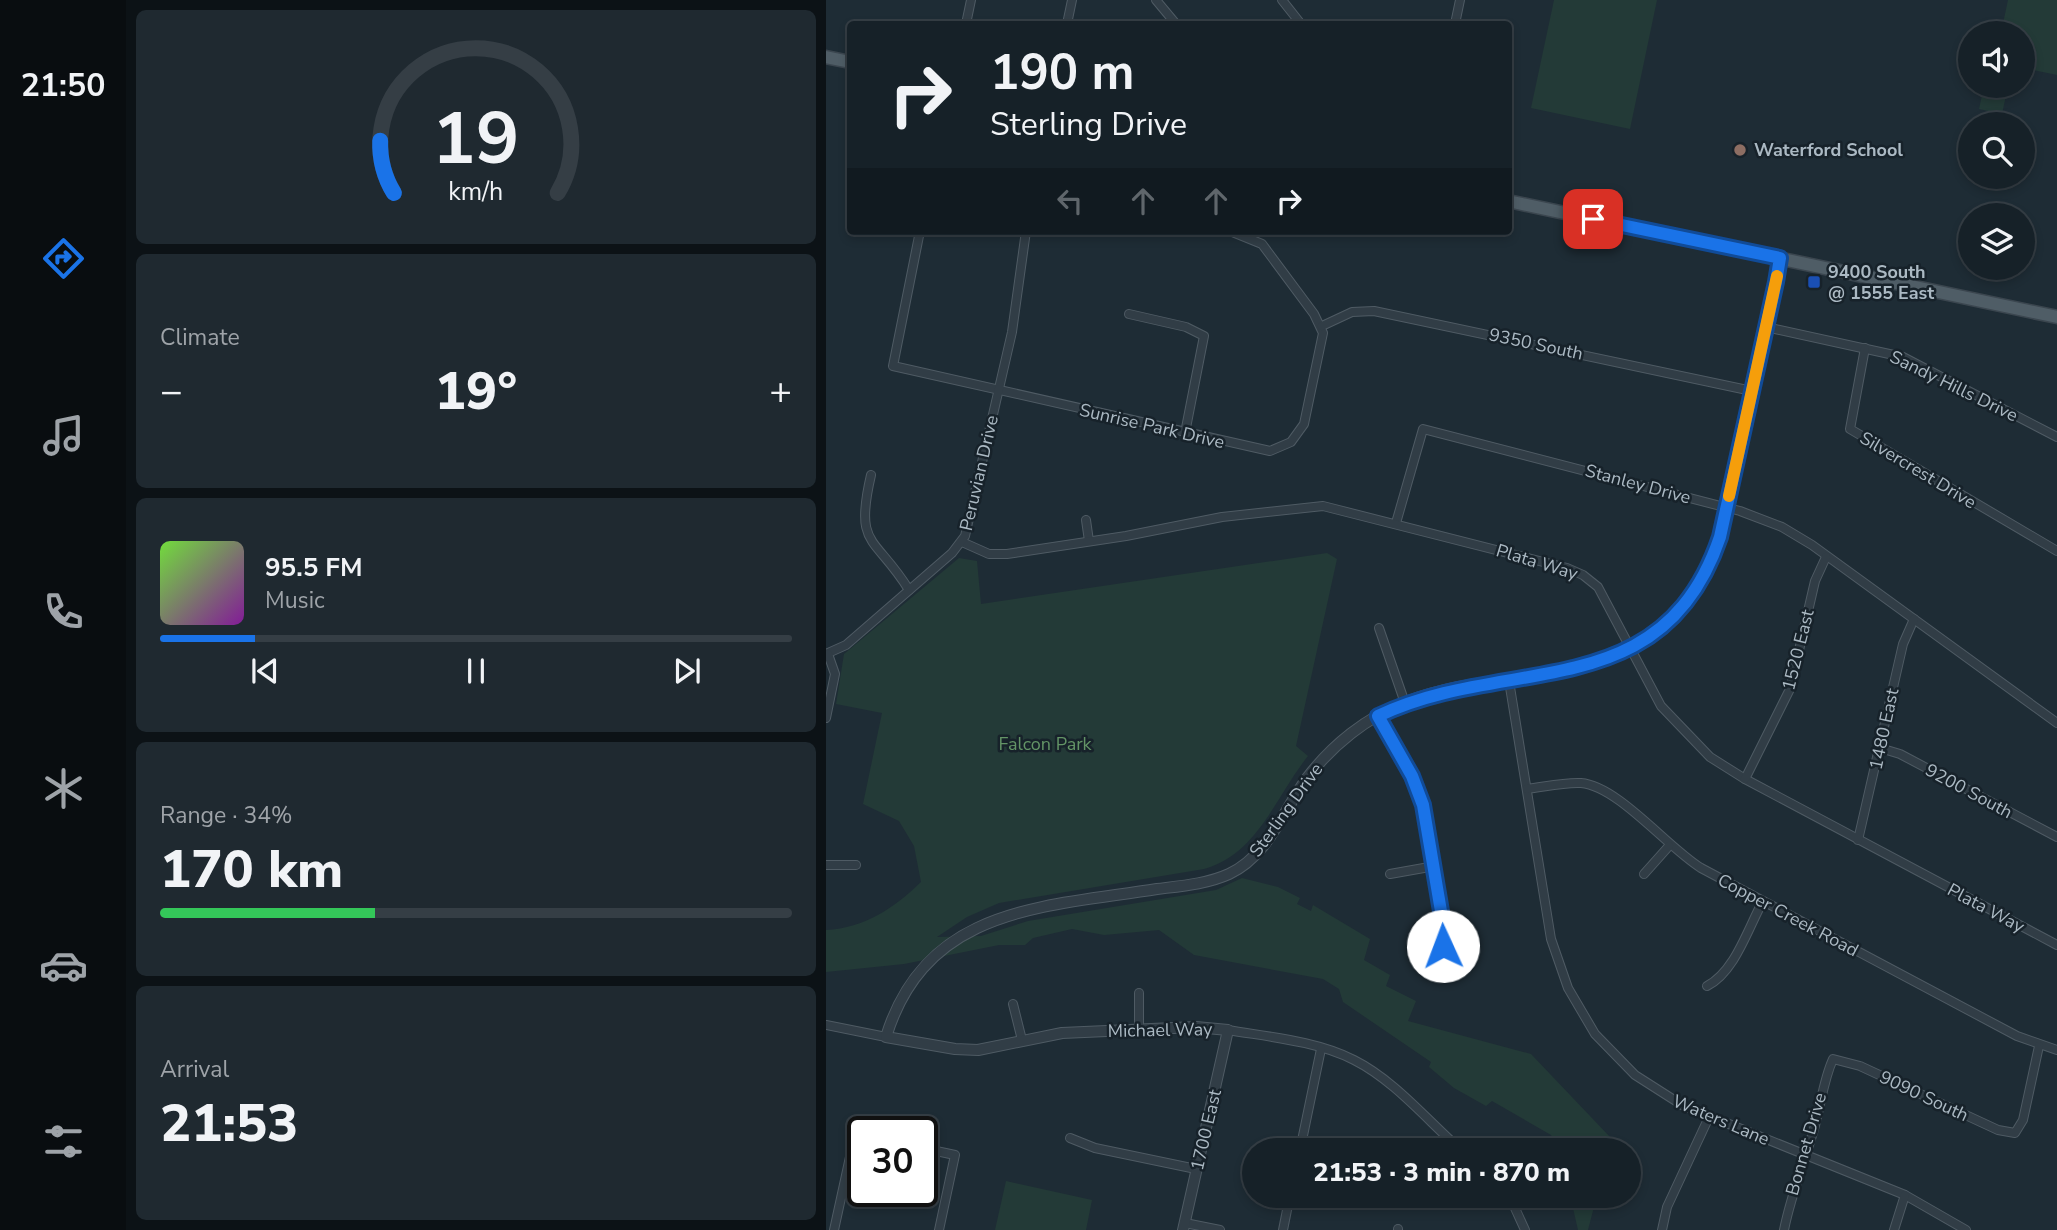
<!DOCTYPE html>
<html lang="en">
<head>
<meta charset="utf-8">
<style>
  :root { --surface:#162128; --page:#1f2930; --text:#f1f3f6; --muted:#9ea3a8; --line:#353e45; --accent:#1a73e8 }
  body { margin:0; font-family:"Nunito Sans",sans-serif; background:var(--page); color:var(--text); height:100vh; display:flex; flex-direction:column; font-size:26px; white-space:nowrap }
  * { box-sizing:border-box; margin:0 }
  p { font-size:23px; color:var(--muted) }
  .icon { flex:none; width:38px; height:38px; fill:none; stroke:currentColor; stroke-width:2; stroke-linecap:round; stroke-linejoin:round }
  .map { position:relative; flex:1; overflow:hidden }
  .side { display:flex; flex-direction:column; gap:10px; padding:10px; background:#0c1216; width:700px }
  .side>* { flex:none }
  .banner { position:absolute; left:21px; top:21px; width:665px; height:214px; border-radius:7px; box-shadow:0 4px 10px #0003,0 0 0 2px var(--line); background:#162128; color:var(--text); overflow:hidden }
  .controls { position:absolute; left:1132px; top:21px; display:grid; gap:14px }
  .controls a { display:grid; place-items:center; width:77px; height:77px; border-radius:50%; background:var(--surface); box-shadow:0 4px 10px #0003,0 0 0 2px var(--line); font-size:35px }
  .speed { position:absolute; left:21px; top:1116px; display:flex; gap:14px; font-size:35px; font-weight:700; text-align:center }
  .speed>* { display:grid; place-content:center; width:91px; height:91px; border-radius:50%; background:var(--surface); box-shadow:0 4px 10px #0003,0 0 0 2px var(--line); line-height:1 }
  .speed .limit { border:4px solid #111; border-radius:10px; background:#fff; color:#111 }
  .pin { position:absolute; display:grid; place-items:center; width:60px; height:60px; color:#fff; margin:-30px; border-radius:14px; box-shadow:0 4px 10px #0006 }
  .me { position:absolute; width:77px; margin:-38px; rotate:358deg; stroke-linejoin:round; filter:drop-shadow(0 0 5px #0008) }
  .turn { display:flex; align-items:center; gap:24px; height:147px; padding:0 28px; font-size:32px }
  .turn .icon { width:91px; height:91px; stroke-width:2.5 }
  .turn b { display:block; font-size:49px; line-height:60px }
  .lanes { display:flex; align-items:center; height:66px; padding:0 28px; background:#0003; justify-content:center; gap:35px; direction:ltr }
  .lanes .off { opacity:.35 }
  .big { font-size:52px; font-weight:800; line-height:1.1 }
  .side .tile { flex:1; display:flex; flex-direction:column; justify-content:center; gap:10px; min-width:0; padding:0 24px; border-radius:10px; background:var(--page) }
  .side .dial { align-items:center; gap:0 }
  .dial svg { height:182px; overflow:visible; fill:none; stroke:var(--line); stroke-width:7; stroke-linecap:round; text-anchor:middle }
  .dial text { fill:var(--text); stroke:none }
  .song { display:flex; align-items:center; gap:21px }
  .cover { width:84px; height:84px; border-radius:10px; background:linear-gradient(135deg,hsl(100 70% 55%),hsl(290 70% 35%)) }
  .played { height:7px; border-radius:4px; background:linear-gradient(90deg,var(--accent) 15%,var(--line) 15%) }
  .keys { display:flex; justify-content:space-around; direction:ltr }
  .heat { display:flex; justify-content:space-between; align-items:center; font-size:38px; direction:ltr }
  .charge { height:10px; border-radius:5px; background:linear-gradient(90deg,#34c759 34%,var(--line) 0) }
  .trip { position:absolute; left:416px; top:1138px; width:399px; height:70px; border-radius:35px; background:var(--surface); box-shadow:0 4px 10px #0003,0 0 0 2px var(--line); font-weight:800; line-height:70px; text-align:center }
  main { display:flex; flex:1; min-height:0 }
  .tab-bar { display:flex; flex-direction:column; width:126px; justify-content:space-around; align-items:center; background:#090d10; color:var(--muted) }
  .tab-bar .icon { width:49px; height:49px }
  .tab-bar .current { color:var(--accent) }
  .tab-bar b { font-size:32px; color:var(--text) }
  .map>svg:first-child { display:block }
  .green { fill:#233a37 }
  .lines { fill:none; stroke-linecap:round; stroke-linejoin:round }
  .minor-casing { stroke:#4f5b64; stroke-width:10 }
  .tertiary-casing { stroke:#4f5b64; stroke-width:12 }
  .primary-casing { stroke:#3b464f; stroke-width:15 }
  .minor { stroke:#313d46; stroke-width:8 }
  .tertiary { stroke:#313d46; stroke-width:10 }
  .primary { stroke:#4f5d66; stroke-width:12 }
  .route-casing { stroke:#114b97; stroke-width:18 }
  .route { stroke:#1a73e8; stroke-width:12 }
  .slow { stroke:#f59e0b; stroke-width:12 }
  .education-dot { fill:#8d6e63; stroke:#17222a; stroke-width:2.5 }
  .transit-dot { fill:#1a4fb4; stroke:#17222a; stroke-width:2.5 }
  .labels { text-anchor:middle; stroke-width:5; stroke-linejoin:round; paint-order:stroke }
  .poi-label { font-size:18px; font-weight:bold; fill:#abb9c3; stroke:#17222a; text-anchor:start }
  .street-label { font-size:18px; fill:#abb9c3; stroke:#17222a }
  .park-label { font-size:18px; fill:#639466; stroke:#17222a }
</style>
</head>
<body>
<main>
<nav class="tab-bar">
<b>21:50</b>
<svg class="icon current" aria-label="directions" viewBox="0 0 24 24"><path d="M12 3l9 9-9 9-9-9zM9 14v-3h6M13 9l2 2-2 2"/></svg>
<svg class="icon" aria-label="music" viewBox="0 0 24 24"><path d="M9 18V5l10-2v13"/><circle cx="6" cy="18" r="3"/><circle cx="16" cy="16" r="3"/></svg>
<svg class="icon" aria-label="phone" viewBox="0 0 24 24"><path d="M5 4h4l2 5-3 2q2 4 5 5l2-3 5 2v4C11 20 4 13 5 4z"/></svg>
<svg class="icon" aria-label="climate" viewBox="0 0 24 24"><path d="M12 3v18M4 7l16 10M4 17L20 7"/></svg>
<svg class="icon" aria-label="car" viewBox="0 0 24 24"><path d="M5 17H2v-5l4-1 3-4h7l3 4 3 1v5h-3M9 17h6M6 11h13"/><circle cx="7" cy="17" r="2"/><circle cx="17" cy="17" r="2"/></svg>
<svg class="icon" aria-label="filters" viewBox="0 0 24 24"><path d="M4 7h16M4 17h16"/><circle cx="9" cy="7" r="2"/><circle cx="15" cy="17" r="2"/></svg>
</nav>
<section class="side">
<div class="tile dial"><svg viewBox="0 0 100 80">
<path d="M14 69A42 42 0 1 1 86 69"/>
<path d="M14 69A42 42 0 0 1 8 46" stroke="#1a73e8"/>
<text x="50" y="56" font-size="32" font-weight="700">19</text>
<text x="50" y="72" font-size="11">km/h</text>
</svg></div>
<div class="tile"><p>Climate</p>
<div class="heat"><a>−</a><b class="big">19°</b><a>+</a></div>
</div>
<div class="tile">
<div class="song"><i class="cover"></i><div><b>95.5 FM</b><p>Music</p></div></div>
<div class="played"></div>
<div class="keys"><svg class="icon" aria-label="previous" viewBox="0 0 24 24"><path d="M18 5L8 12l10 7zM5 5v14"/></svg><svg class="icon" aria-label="pause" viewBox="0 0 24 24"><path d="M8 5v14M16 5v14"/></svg><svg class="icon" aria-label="next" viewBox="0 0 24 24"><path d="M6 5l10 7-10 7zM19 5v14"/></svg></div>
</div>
<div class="tile"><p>Range · 34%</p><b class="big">170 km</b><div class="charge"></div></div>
<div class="tile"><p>Arrival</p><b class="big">21:53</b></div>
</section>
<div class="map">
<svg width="1231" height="1230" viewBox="0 0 1231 1230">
  <rect width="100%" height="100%" fill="#1e2c35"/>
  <!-- green -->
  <g class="green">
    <path d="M728,0H831L804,129L705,108Z"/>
    <path d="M1182,0H1231V75L1197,68V33H1175Z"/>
    <path d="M1158,86H1182L1176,114L1153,109Z"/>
    <path d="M501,553L511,559L470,746L482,756C449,797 432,854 378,869L173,903L141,917L111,937L155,936L202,921L390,890L416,878L452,887L474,898L471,904L485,911L487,905L544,939L538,960L564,975L560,986L590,1001L582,1021L705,1054L784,1137L781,1150H734L725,1135L666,1101L660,1106L628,1088L603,1067L605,1062L517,1002L513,989L497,979L368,955L333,930L278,935L246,929L207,938L199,945H173L78,964L0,972V930C39,928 68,908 95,882L88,846L73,821L37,804L56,713L10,704L18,654L133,558L151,561L155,604Z"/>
    <path d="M180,1181L266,1200L260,1230H169Z"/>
    <path d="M744,1195H771L762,1230H752Z"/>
  </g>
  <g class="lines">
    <!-- minor casing -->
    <g class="minor-casing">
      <g id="minor">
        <path d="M330,0L350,24"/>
        <path d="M456,0L475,24"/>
        <path d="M140,24L145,0"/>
        <path d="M241,24L246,0"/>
        <path d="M629,24L634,0"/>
        <path d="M94,231L67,366L444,451L465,442L478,424L497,333L488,314L436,244L404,231"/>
        <path d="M303,314L360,327L378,336L359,433"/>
        <path d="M496,326L526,312L548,311L926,391"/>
        <path d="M940,327L1077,357L1231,437"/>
        <path d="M1039,348L1024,429L1231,551"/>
        <path d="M45,475C28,548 49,535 83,590"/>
        <path d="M260,520L263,541"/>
        <path d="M570,523L597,429L914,511L956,527L986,545L1231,723"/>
        <path d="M136,542L163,554H181L300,536L396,517L497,506L741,568L757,575L772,587L835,706L884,757L919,779L1231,945"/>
        <path d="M553,628L579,703"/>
        <path d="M0,654L20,645L126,553L139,536L186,332L200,231"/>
        <path d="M683,681L725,939L742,988L769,1034L809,1075L856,1105L1079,1195L1140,1230"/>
        <path d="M552,716C564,736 577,756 587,778C602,813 628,924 611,958"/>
        <path d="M0,718L9,674L2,654"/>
        <path d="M1054,748L1074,754L1231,837"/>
        <path d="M919,779L964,689L989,581L1000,557"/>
        <path d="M701,789C718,787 738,782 755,783C792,786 841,847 875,868L1191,1036L1231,1050"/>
        <path d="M1032,840L1077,644L1088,619"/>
        <path d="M0,865H30"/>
        <path d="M564,874L609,866"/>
        <path d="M818,874L843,846"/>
        <path d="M881,986C909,972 922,928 937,901"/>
        <path d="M313,993V1029"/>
        <path d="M187,1004L196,1040"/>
        <path d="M0,1025L60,1037"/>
        <path d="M402,1030C443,1037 491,1041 528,1060C568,1080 601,1120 635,1150"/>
        <path d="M244,1138L269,1148L370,1169"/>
        <path d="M96,1148L129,1155L113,1230"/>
        <path d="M474,1150L495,1049"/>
        <path d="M683,1195L699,1230"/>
        <path d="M359,1223L394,1230"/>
        <path d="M8,1230L29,1134L37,1135"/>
        <path d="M457,1230L464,1195"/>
        <path d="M572,1230V1229"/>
        <path d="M836,1230L841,1207L883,1117"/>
        <path d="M958,1230C965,1195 978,1163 988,1129C995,1105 997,1081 1007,1059L1034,1066L1172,1130L1189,1133L1197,1120L1213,1046"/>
        <path d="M1068,1230L1079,1195"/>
      </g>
    </g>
    <!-- tertiary casing -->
    <g class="tertiary-casing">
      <path id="tertiary" d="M357,1230L402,1030L370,1027L236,1033L152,1050L129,1049L60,1037C100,906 219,907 331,889C355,886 381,884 403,874C442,856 457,811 481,778C506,745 541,717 580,702C681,663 789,694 864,596C901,549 906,483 918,427C931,371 944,314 954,258"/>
    </g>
    <!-- primary casing -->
    <g class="primary-casing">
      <g id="primary">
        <path d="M0,57L24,62"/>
        <path d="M682,201L1231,317"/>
      </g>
    </g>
    <!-- minor -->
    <use href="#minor" class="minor"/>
    <!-- tertiary -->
    <use href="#tertiary" class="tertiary"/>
    <!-- primary -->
    <use href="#primary" class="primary"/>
  </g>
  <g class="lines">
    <!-- route casing -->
    <g class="route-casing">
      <path id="route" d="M617,946L618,929L597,805L586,776L552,716C681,654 836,708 894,537L950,282L954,258L767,219"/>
    </g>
    <!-- route -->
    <use href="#route" class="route"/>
    <!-- slow -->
    <path class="slow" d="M903,496L951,276"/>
  </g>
  <!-- markers -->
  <circle class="education-dot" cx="914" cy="150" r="7"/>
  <rect class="transit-dot" x="981" y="275" width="14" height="14" rx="3.5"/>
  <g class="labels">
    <!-- poi labels -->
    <g class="poi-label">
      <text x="928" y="156">Waterford School</text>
      <text x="1002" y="278">9400 South<tspan x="1002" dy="21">@ 1555 East</tspan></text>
    </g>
    <!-- street labels -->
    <g class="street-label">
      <text transform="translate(710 344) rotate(12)" y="6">9350 South</text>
      <text transform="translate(1128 386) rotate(26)" y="6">Sandy Hills Drive</text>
      <text transform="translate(326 426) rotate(13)" y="6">Sunrise Park Drive</text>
      <text transform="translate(1092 470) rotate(31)" y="6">Silvercrest Drive</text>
      <text transform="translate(153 473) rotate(-77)" y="6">Peruvian Drive</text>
      <text transform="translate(812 484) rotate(15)" y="6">Stanley Drive</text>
      <text transform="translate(711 562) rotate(17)" y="6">Plata Way</text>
      <text transform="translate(972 650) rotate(-76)" y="6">1520 East</text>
      <text transform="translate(1058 729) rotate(-78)" y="6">1480 East</text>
      <text transform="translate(1143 791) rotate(28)" y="6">9200 South</text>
      <text transform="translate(460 810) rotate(-54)" y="6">Sterling Drive</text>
      <text transform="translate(1160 908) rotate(28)" y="6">Plata Way</text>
      <text transform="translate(962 915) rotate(28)" y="6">Copper Creek Road</text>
      <text transform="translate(334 1030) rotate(-1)" y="6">Michael Way</text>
      <text transform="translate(1098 1096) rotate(25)" y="6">9090 South</text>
      <text transform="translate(895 1120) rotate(23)" y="6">Waters Lane</text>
      <text transform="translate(380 1130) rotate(-77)" y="6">1700 East</text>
      <text transform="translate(980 1144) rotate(-74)" y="6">Bonnet Drive</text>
    </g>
    <!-- park labels -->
    <g class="park-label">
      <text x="219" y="750">Falcon Park</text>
    </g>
  </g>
</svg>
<div class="controls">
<a><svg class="icon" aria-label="sound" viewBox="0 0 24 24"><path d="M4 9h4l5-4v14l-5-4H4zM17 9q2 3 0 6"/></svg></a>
<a><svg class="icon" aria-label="search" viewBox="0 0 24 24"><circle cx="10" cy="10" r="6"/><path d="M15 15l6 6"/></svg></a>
<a><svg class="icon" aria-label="layers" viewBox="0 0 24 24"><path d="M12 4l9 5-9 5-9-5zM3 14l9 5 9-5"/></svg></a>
</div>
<div class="speed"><div class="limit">30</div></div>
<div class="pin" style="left:767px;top:219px;background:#d93025"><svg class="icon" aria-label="arrive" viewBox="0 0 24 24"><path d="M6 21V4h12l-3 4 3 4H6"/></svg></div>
<svg class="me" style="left:617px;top:946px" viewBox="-20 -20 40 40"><circle r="19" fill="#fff"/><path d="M0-13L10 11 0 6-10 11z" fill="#1a73e8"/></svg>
<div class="trip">21:53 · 3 min · 870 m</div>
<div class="banner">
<div class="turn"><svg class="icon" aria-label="right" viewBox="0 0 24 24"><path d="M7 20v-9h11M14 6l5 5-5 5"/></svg><div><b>190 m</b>Sterling Drive</div></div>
<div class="lanes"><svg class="icon off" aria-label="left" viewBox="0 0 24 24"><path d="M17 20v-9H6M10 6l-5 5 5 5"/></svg><svg class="icon off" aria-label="ahead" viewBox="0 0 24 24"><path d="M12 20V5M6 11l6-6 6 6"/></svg><svg class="icon off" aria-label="ahead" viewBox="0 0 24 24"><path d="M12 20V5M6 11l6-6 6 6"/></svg><svg class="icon" aria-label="right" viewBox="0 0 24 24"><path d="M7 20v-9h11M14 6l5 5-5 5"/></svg></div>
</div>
</div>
</main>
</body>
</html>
